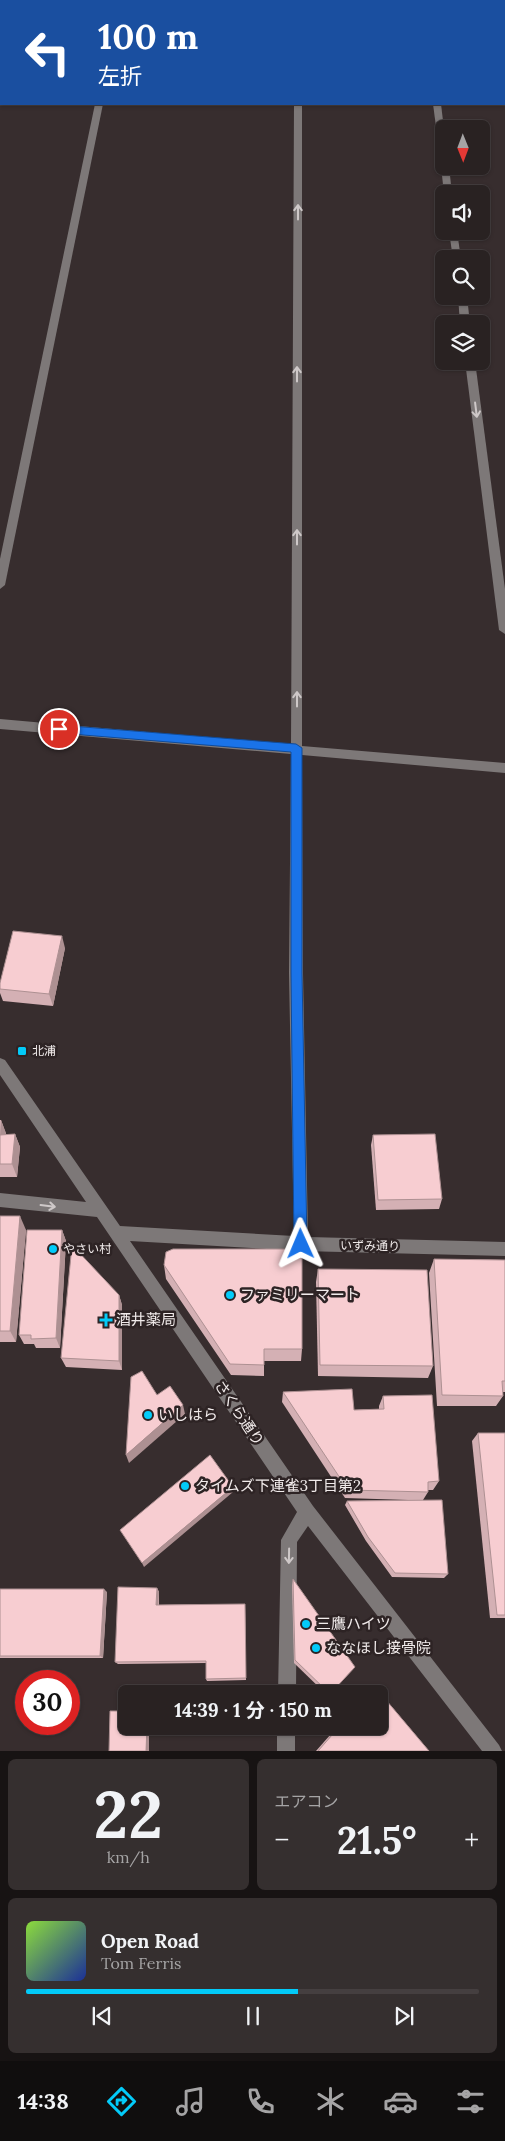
<!DOCTYPE html>
<html lang="ja">
<head>
<meta charset="utf-8">
<style>
  :root { --surface:#292222; --page:#352f2f; --text:#f1f3f6; --muted:#a5a4a5; --line:#453f40; --accent:#03cbf9 }
  body { margin:0; font-family:Lora,"Noto Sans JP",serif; background:var(--page); color:var(--text); height:100vh; display:flex; flex-direction:column; font-size:19px; white-space:nowrap }
  * { box-sizing:border-box; margin:0 }
  p { font-size:16px; color:var(--muted) }
  .icon { flex:none; width:28px; height:28px; fill:none; stroke:currentColor; stroke-width:2; stroke-linecap:round; stroke-linejoin:round }
  .map { position:relative; height:1751px; overflow:hidden }
  .side { display:flex; flex-direction:column; gap:8px; padding:8px; background:#171313; flex:1 }
  .side>* { flex:none }
  .hud { position:absolute; left:0px; top:0px; width:505px; height:105px; box-shadow:0 1px 4px #0004,0 0 0 1px var(--line); background:#1a4fa0; color:#fff; overflow:hidden }
  .needle { width:32px; rotate:179deg }
  .buttons { position:absolute; left:435px; top:120px; display:grid; gap:10px }
  .buttons a { display:grid; place-items:center; width:55px; height:55px; border-radius:8px; background:var(--surface); box-shadow:0 1px 4px #0004,0 0 0 1px var(--line); font-size:25px }
  .speed { position:absolute; left:15px; top:1670px; display:flex; gap:10px; font-size:25px; font-weight:700; text-align:center }
  .speed>* { display:grid; place-content:center; width:65px; height:65px; border-radius:50%; background:var(--surface); box-shadow:0 1px 4px #0004,0 0 0 1px var(--line); line-height:1 }
  .speed .limit { border:8px solid #d22; background:#fff; color:#111 }
  .pin { position:absolute; display:grid; place-items:center; width:42px; height:42px; color:#fff; margin:-21px; border:2px solid #fff; border-radius:50%; box-shadow:0 1px 5px #0007 }
  .me { position:absolute; width:55px; margin:-28px; rotate:359deg; stroke-linejoin:round; filter:drop-shadow(0 0 4px #0008) }
  .turn { display:flex; align-items:center; gap:18px; height:105px; padding:0 15px; font-size:22px }
  .turn .icon { width:65px; height:65px; stroke-width:2.5 }
  .turn b { display:block; font-size:35px; line-height:42px }
  .big { font-size:38px; font-weight:700; line-height:1.1 }
  .side .card { flex:1; display:flex; flex-direction:column; justify-content:center; gap:8px; min-width:0; padding:0 18px; border-radius:8px; background:var(--page) }
  .side .dial { align-items:center; gap:0 }
  .dial b { font-size:65px; line-height:1 }
  .song { display:flex; align-items:center; gap:15px }
  .cover { width:60px; height:60px; border-radius:8px; background:linear-gradient(135deg,hsl(90 70% 55%),hsl(230 70% 35%)) }
  .played { height:5px; border-radius:2px; background:linear-gradient(90deg,var(--accent) 60%,var(--line) 60%) }
  .keys { display:flex; justify-content:space-around; direction:ltr }
  .heat { display:flex; justify-content:space-between; align-items:center; font-size:28px; direction:ltr }
  .side .tiles { flex:1; display:grid; gap:8px; grid-template-columns:1fr 1fr }
  .card:last-child { grid-column:span 2 }
  .trip { position:absolute; left:118px; top:1685px; width:270px; height:50px; border-radius:8px; background:var(--surface); box-shadow:0 1px 4px #0004,0 0 0 1px var(--line); font-weight:700; line-height:50px; text-align:center }
  .dock { display:flex; height:80px; justify-content:space-around; align-items:center; background:#100e0e; color:var(--muted) }
  .dock .icon { width:35px; height:35px }
  .dock .selected { color:var(--accent) }
  .dock b { font-size:22px; color:var(--text) }
  .map>svg:first-child { display:block }
  .lines { fill:none; stroke-linecap:round; stroke-linejoin:round }
  .minor { fill:#7d7878; fill-rule:evenodd }
  .wall { fill:#d4b0b4 }
  .shaded-wall { fill:#ad9092 }
  .building { fill:#f7cdd1; stroke:#ad9092 }
  .oneway { stroke:#cec8c8 }
  .route { fill:#1a73e8; stroke:#114b97 }
  .poi-dot { fill:#03cbf9; stroke:#2d2324; stroke-width:2 }
  .labels { text-anchor:middle; stroke-width:5; stroke-linejoin:round; paint-order:stroke }
  .poi-label { font-size:12px; fill:#f1ebeb; stroke:#2d2324; text-anchor:start }
  .street-label { font-size:12px; fill:#f1ebeb; stroke:#2d2324 }
  .near-poi-label { font-size:15px; fill:#f1ebeb; stroke:#2d2324; text-anchor:start }
  .near-street-label { font-size:15px; fill:#f1ebeb; stroke:#2d2324 }
</style>
</head>
<body>
<div class="map">
<svg width="505" height="1751" viewBox="0 0 505 1751">
  <rect width="100%" height="100%" fill="#372d2e"/>
  <g class="lines">
    <!-- minor -->
    <g class="minor">
      <path d="M116,0H124V1H117Z"/>
      <path d="M294,0H302V1H295Z"/>
      <path d="M419,0H427L428,1H420Z"/>
      <path d="M95,104H103L5,585L0,589V559Z"/>
      <path d="M294,104H302V746L505,763V773L302,755L303,973L308,1237L505,1242V1256L301,1251L130,1241L313,1506L499,1745L502,1751H482L308,1526L297,1542L296,1694H278L281,1540L297,1512L97,1217L0,1207V1193L86,1202L0,1075V1058L5,1060L120,1226L294,1236L289,973L291,754L0,729V719L291,745Z"/>
      <path d="M433,104H441L444,129V159L440,157Z"/>
      <path d="M444,164V166H449L452,194H444L441,166Z"/>
      <path d="M449,231H457L461,259H453Z"/>
      <path d="M458,296H467L470,324H460Z"/>
      <path d="M465,361H475L505,589V634L499,630Z"/>
      <rect x="277" y="1726" width="18" height="25"/>
    </g>
  </g>
  <!-- wall -->
  <g class="wall">
    <path d="M485,0H505V6H504V1H485Z"/>
    <path d="M65,948L53,1006L3,1001L0,993V983Z"/>
    <path d="M0,1120H1L6,1134H15L20,1147L17,1177H0Z"/>
    <path d="M373,1135L442,1199L439,1209L376,1210L371,1145Z"/>
    <path d="M0,1216L26,1230L16,1342H0Z"/>
    <path d="M62,1230L66,1241L60,1348H36L34,1344H24L19,1335Z"/>
    <path d="M434,1259L505,1260V1392H503V1396L496,1406H437L429,1273Z"/>
    <path d="M164,1265L302,1349L301,1361H264V1376L231,1375L166,1279Z"/>
    <path d="M318,1269L433,1366L428,1378L318,1376L316,1282Z"/>
    <path d="M119,1295L122,1305V1370L66,1367L61,1358Z"/>
    <path d="M283,1392L354,1410L379,1409V1406L383,1396L439,1481L433,1490H428V1492L423,1500L448,1574L444,1578L392,1577L366,1541L345,1505L347,1501L408,1500L345,1498L282,1402Z"/>
    <path d="M478,1433H505V1618H490L472,1441Z"/>
    <path d="M293,1579L330,1694H326L294,1663L292,1585Z"/>
    <path d="M157,1588L159,1592V1605L245,1604L246,1680L207,1681L206,1679V1663L118,1664L115,1662Z"/>
    <path d="M0,1589L107,1592L103,1658H0Z"/>
    <path d="M375,1687L429,1751H316L338,1726H379V1694H367L372,1689Z"/>
  </g>
  <!-- shaded-wall -->
  <g class="shaded-wall">
    <path d="M62,936L65,948L53,1006L49,994Z"/>
    <path d="M1,1120L6,1133L5,1148L0,1136Z"/>
    <path d="M15,1134L20,1147L17,1177L12,1164Z"/>
    <path d="M20,1216L26,1230L16,1342L10,1331Z"/>
    <path d="M62,1230L66,1241L60,1348L56,1338Z"/>
    <path d="M119,1295L122,1305V1370L119,1361Z"/>
    <path d="M183,1405L185,1414L129,1463L126,1455Z"/>
    <path d="M233,1487V1492L144,1567L142,1563Z"/>
    <path d="M157,1588L159,1592L158,1609L156,1605Z"/>
    <path d="M104,1589L107,1592L103,1658L100,1656Z"/>
    <path d="M147,1726H149V1751H146Z"/>
  </g>
  <!-- building -->
  <g class="building">
    <path d="M13,931L62,936L49,994L0,989V983Z"/>
    <path d="M15,1134L12,1164H0V1135Z"/>
    <path d="M435,1134L442,1199L378,1200L373,1135Z"/>
    <path d="M0,1216H20L10,1331H0Z"/>
    <path d="M27,1230H62L56,1338L31,1339V1335H19Z"/>
    <path d="M72,1245L119,1295V1361L61,1358Z"/>
    <path d="M173,1249H302V1349H264V1365L230,1364L164,1265L166,1252Z"/>
    <path d="M434,1259L505,1260V1381H502L503,1396L442,1395Z"/>
    <path d="M318,1269L427,1270L433,1366L320,1365Z"/>
    <path d="M142,1371L157,1395L170,1386L183,1405L126,1455L131,1377Z"/>
    <path d="M352,1389L354,1410L384,1409L383,1396L432,1395L439,1481L428,1482V1492L348,1490L283,1392Z"/>
    <path d="M478,1433H505V1615H497Z"/>
    <path d="M210,1455L233,1487L142,1563L120,1530Z"/>
    <path d="M442,1500L448,1574L395,1573L368,1537L347,1501Z"/>
    <path d="M293,1579L355,1667L330,1694L295,1660Z"/>
    <path d="M118,1587L157,1588L156,1605L245,1604L246,1678L206,1679V1661L115,1662Z"/>
    <path d="M0,1589H104L100,1656H0Z"/>
    <path d="M375,1687L429,1751H318L340,1726H379V1694H369Z"/>
    <path d="M110,1711H126V1726H147L146,1751H109Z"/>
  </g>
  <!-- one-way arrows -->
  <defs><path id="oneway-shaft" d="M-6 0H5M1.5-3L5.5 0L1.5 3" fill="none" stroke-width="1.6" stroke-linecap="round" stroke-linejoin="round" transform="scale(1.25)"/></defs>
  <g class="oneway">
    <use href="#oneway-shaft" transform="translate(298 212) rotate(-90)"/>
    <use href="#oneway-shaft" transform="translate(297 374) rotate(-90)"/>
    <use href="#oneway-shaft" transform="translate(476 410) rotate(83)"/>
    <use href="#oneway-shaft" transform="translate(297 537) rotate(-90)"/>
    <use href="#oneway-shaft" transform="translate(297 699) rotate(-90)"/>
    <use href="#oneway-shaft" transform="translate(48 1206) rotate(7)"/>
    <use href="#oneway-shaft" transform="translate(289 1556) rotate(91)"/>
  </g>
  <!-- route -->
  <path class="route" d="M59,725L296,744L302,748V973L307,1244L305,1249L301,1251L296,1249L294,1244L291,973V752L59,733L54,729Z"/>
  <!-- markers -->
  <g class="poi-dot">
    <rect x="17" y="1046" width="10" height="10" rx="2.5"/>
    <circle cx="53" cy="1249" r="5"/>
    <circle cx="230" cy="1295" r="5"/>
    <path d="M103.5 1312.5h5v5h5v5h-5v5h-5v-5h-5v-5h5z"/>
    <circle cx="148" cy="1415" r="5"/>
    <circle cx="185" cy="1486" r="5"/>
    <circle cx="306" cy="1624" r="5"/>
    <circle cx="316" cy="1648" r="5"/>
  </g>
  <g class="labels">
    <!-- poi labels -->
    <g class="poi-label">
      <text x="32" y="1055">北浦</text>
      <text x="63" y="1253">やさい村</text>
    </g>
    <!-- street labels -->
    <g class="street-label">
      <text transform="translate(370 1246) rotate(1)" y="4">いずみ通り</text>
    </g>
    <!-- near-poi labels -->
    <g class="near-poi-label">
      <text x="240" y="1300">ファミリーマート</text>
      <text x="116" y="1325">酒井薬局</text>
      <text x="158" y="1420">いしはら</text>
      <text x="195" y="1491">タイムズ下連雀3丁目第2</text>
      <text x="316" y="1629">三鷹ハイツ</text>
      <text x="326" y="1653">ななほし接骨院</text>
    </g>
    <!-- near-street labels -->
    <g class="near-street-label">
      <text transform="translate(239 1413) rotate(56)" y="5">さくら通り</text>
    </g>
  </g>
</svg>
<div class="buttons">
<a><svg class="needle" viewBox="-14 -14 28 28"><path d="M0-13l5 13h-10z" fill="#e53935"/><path d="M0 13l5-13h-10z" fill="#a5a4a5"/></svg></a>
<a><svg class="icon" aria-label="sound" viewBox="0 0 24 24"><path d="M4 9h4l5-4v14l-5-4H4zM17 9q2 3 0 6"/></svg></a>
<a><svg class="icon" aria-label="search" viewBox="0 0 24 24"><circle cx="10" cy="10" r="6"/><path d="M15 15l6 6"/></svg></a>
<a><svg class="icon" aria-label="layers" viewBox="0 0 24 24"><path d="M12 4l9 5-9 5-9-5zM3 14l9 5 9-5"/></svg></a>
</div>
<div class="speed"><div class="limit">30</div></div>
<div class="pin" style="left:59px;top:729px;background:#d93025"><svg class="icon" aria-label="arrive" viewBox="0 0 24 24"><path d="M6 21V4h12l-3 4 3 4H6"/></svg></div>
<svg class="me" style="left:301px;top:1244px" viewBox="-20 -20 40 40"><path d="M0-17L14 15 0 8-14 15z" fill="#1a73e8" stroke="#fff" stroke-width="4"/></svg>
<div class="trip">14:39 · 1 分 · 150 m</div>
<div class="hud">
<div class="turn"><svg class="icon" aria-label="left" viewBox="0 0 24 24"><path d="M17 20v-9H6M10 6l-5 5 5 5"/></svg><div><b>100 m</b>左折</div></div>
</div>
</div>
<section class="side">
<div class="tiles">
<div class="card dial"><b>22</b><p>km/h</p></div>
<div class="card"><p>エアコン</p>
<div class="heat"><a>−</a><b class="big">21.5°</b><a>+</a></div>
</div>
<div class="card">
<div class="song"><i class="cover"></i><div><b>Open Road</b><p>Tom Ferris</p></div></div>
<div class="played"></div>
<div class="keys"><svg class="icon" aria-label="previous" viewBox="0 0 24 24"><path d="M18 5L8 12l10 7zM5 5v14"/></svg><svg class="icon" aria-label="pause" viewBox="0 0 24 24"><path d="M8 5v14M16 5v14"/></svg><svg class="icon" aria-label="next" viewBox="0 0 24 24"><path d="M6 5l10 7-10 7zM19 5v14"/></svg></div>
</div>
</div>
</section>
<nav class="dock">
<b>14:38</b>
<svg class="icon selected" aria-label="directions" viewBox="0 0 24 24"><path d="M12 3l9 9-9 9-9-9zM9 14v-3h6M13 9l2 2-2 2"/></svg>
<svg class="icon" aria-label="music" viewBox="0 0 24 24"><path d="M9 18V5l10-2v13"/><circle cx="6" cy="18" r="3"/><circle cx="16" cy="16" r="3"/></svg>
<svg class="icon" aria-label="phone" viewBox="0 0 24 24"><path d="M5 4h4l2 5-3 2q2 4 5 5l2-3 5 2v4C11 20 4 13 5 4z"/></svg>
<svg class="icon" aria-label="climate" viewBox="0 0 24 24"><path d="M12 3v18M4 7l16 10M4 17L20 7"/></svg>
<svg class="icon" aria-label="car" viewBox="0 0 24 24"><path d="M5 17H2v-5l4-1 3-4h7l3 4 3 1v5h-3M9 17h6M6 11h13"/><circle cx="7" cy="17" r="2"/><circle cx="17" cy="17" r="2"/></svg>
<svg class="icon" aria-label="filters" viewBox="0 0 24 24"><path d="M4 7h16M4 17h16"/><circle cx="9" cy="7" r="2"/><circle cx="15" cy="17" r="2"/></svg>
</nav>
</body>
</html>
